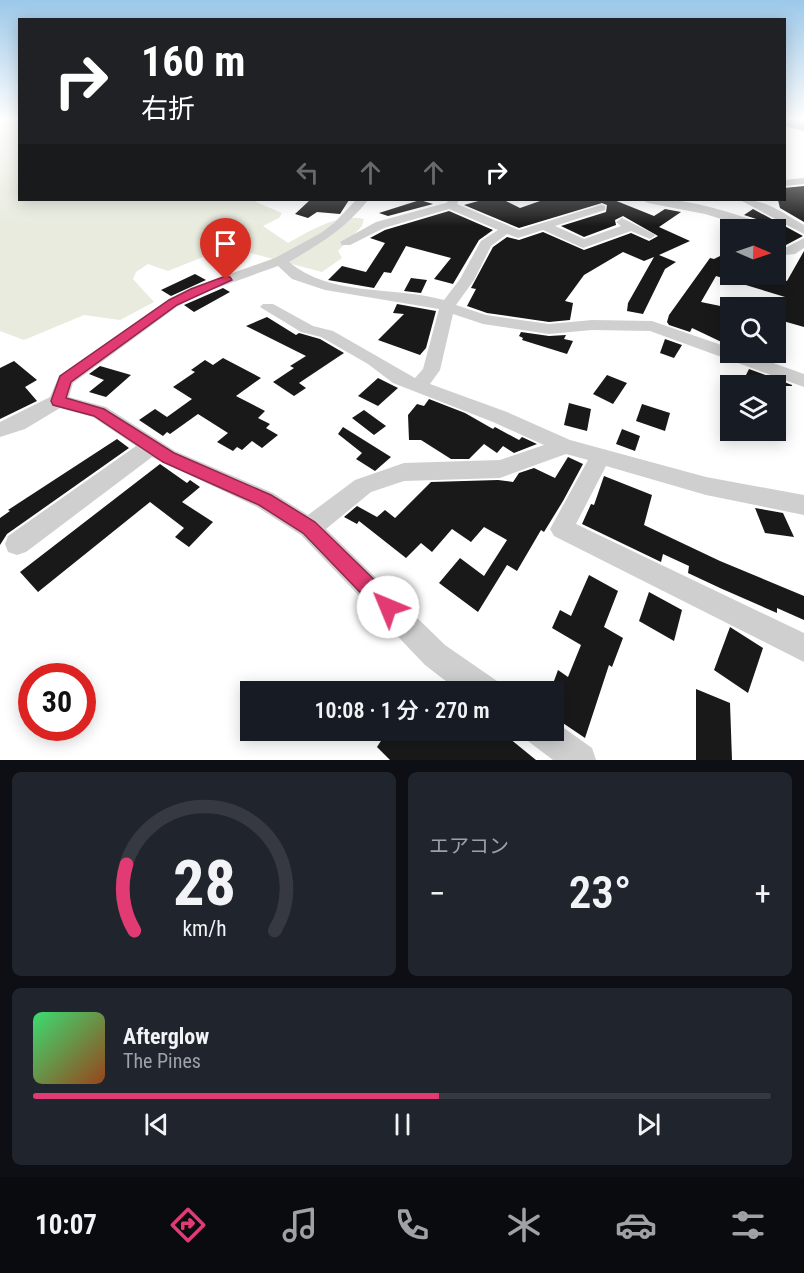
<!DOCTYPE html>
<html lang="ja">
<head>
<meta charset="utf-8">
<style>
  :root { --surface:#171b24; --page:#20242c; --text:#f1f3f6; --muted:#9ea1a6; --line:#363941; --accent:#e23b74 }
  body { margin:0; font-family:"Roboto Condensed","Noto Sans JP",sans-serif; background:var(--page); color:var(--text); height:100vh; display:flex; flex-direction:column; font-size:22px; white-space:nowrap }
  * { box-sizing:border-box; margin:0 }
  p { font-size:20px; color:var(--muted) }
  .icon { flex:none; width:33px; height:33px; fill:none; stroke:currentColor; stroke-width:2; stroke-linecap:round; stroke-linejoin:round }
  .map { position:relative; height:760px; overflow:hidden }
  .details { display:flex; flex-direction:column; gap:12px; padding:12px; background:#0d0f14; flex:1 }
  .details>* { flex:none }
  .banner { position:absolute; left:18px; top:18px; width:768px; height:183px; border-radius:0px; box-shadow:0 3px 15px #0003; background:#202124; color:#fff; overflow:hidden }
  .needle { width:39px; rotate:92deg }
  .tools { position:absolute; left:720px; top:219px; display:grid; gap:12px }
  .tools a { display:grid; place-items:center; width:66px; height:66px; border-radius:0px; background:var(--surface); box-shadow:0 3px 15px #0003; font-size:30px }
  .speed { position:absolute; left:18px; top:663px; display:flex; gap:12px; font-size:30px; font-weight:700; text-align:center }
  .speed>* { display:grid; place-content:center; width:78px; height:78px; border-radius:50%; background:var(--surface); box-shadow:0 3px 15px #0003; line-height:1 }
  .speed .limit { border:9px solid #d22; background:#fff; color:#111 }
  .pin { position:absolute; display:grid; place-items:center; width:51px; height:51px; color:#fff; margin:-62px -26px; border-radius:50% 50% 50% 0; rotate:-45deg; box-shadow:0 0 6px #0007 }
  .pin .icon { rotate:45deg }
  .me { position:absolute; width:66px; margin:-33px; rotate:315deg; stroke-linejoin:round; filter:drop-shadow(0 0 4px #0008) }
  .turn { display:flex; align-items:center; gap:21px; height:126px; padding:0 24px; font-size:27px }
  .turn .icon { width:78px; height:78px; stroke-width:2.5 }
  .turn b { display:block; font-size:42px; line-height:51px }
  .lanes { display:flex; align-items:center; height:57px; padding:0 24px; background:#0003; justify-content:center; gap:30px; direction:ltr }
  .lanes .off { opacity:.35 }
  .big { font-size:45px; font-weight:600; line-height:1.1 }
  .details .widget { flex:1; display:flex; flex-direction:column; justify-content:center; gap:9px; min-width:0; padding:0 21px; border-radius:9px; background:var(--page) }
  .details .dial { align-items:center; gap:0 }
  .dial svg { height:156px; overflow:visible; fill:none; stroke:var(--line); stroke-width:7; stroke-linecap:round; text-anchor:middle }
  .dial text { fill:var(--text); stroke:none }
  .song { display:flex; align-items:center; gap:18px }
  .cover { width:72px; height:72px; border-radius:9px; background:linear-gradient(135deg,hsl(140 70% 55%),hsl(20 70% 35%)) }
  .played { height:6px; border-radius:3px; background:linear-gradient(90deg,var(--accent) 55%,var(--line) 55%) }
  .keys { display:flex; justify-content:space-around; direction:ltr }
  .heat { display:flex; justify-content:space-between; align-items:center; font-size:33px; direction:ltr }
  .details .tiles { flex:1; display:grid; gap:12px; grid-template-columns:1fr 1fr }
  .widget:last-child { grid-column:span 2 }
  .trip { position:absolute; left:240px; top:681px; width:324px; height:60px; border-radius:0px; background:var(--surface); box-shadow:0 3px 15px #0003; font-weight:600; line-height:60px; text-align:center }
  .tab-bar { display:flex; height:96px; justify-content:space-around; align-items:center; background:#090b0e; color:var(--muted) }
  .tab-bar .icon { width:42px; height:42px }
  .tab-bar .selected { color:var(--accent) }
  .tab-bar b { font-size:27px; color:var(--text) }
  .map>svg:first-child { display:block }
  .green { fill:#e8ebde }
  .building { fill:#191919 }
  .lines { fill:none; stroke-linecap:round; stroke-linejoin:round }
  .street { fill:#cfcfcf; fill-rule:evenodd }
  .highway { fill:#999; fill-rule:evenodd }
  .route { fill:#e23b74; stroke:#93264b; stroke-width:1.5 }
</style>
</head>
<body>
<div class="map">
<svg width="804" height="760" viewBox="0 0 804 760">
  <rect width="100%" height="100%" fill="#fff"/>
  <!-- green -->
  <path class="green" d="M0,119H19L20,200H258L256,202L282,213L279,218L263,226L288,243C310,231 338,213 364,219L362,226L338,251L342,258L322,272L228,247L168,271L148,264L136,272L133,279L154,302L120,320L84,315L24,340L0,331Z"/>
  <!-- building -->
  <g class="building">
    <path d="M804,186V222L780,208L778,200H784V188Z"/>
    <path d="M310,200H349L340,214L317,212L308,218L295,214Z"/>
    <path d="M420,200L433,204L388,216L379,213Z"/>
    <path d="M482,200H504L520,208L543,200H614L654,216L665,209L681,212L659,227L690,241L659,255L676,262L665,269L643,314L627,311L628,303L654,257L644,261L623,252L584,275L565,301L573,303L570,320L549,322L487,313L467,306L476,289L471,288L493,247L507,237L519,240L543,232L584,250L631,233L649,241L658,236L623,216L615,220L616,225L584,237L561,226L606,212L607,205L602,203L519,228L464,205Z"/>
    <path d="M753,209L803,236L786,245L776,242V235L780,231L778,226L744,215Z"/>
    <path d="M449,211L493,230L479,240L453,284L434,279L451,258L406,246L391,273L384,272L374,288L328,280L342,266L366,272L385,243L370,238L385,230Z"/>
    <path d="M730,251V274H763L787,281L804,251V327L776,319V313L785,297L716,276L701,302L730,308V346L692,328L690,332L669,325L667,322L669,315L710,258L714,259Z"/>
    <path d="M228,252L242,263L222,270L207,259Z"/>
    <path d="M195,274L206,280L171,296L161,290Z"/>
    <path d="M411,278L427,280L421,293L404,291Z"/>
    <path d="M223,288L230,292L194,312L184,305Z"/>
    <path d="M397,304L436,311L426,348L420,355L378,340L404,314L393,313Z"/>
    <path d="M267,317L296,335L299,333L320,339L344,353L299,383L306,388L294,396L273,382L294,368L290,366L306,356L246,326Z"/>
    <path d="M521,332L549,336L566,335L564,339L573,341L567,354L522,340L523,338L519,336Z"/>
    <path d="M665,339L682,345L674,358L660,353Z"/>
    <path d="M223,358L261,378L236,396L265,411L258,418L270,424L266,428L278,435L262,448L252,441L242,450L237,447L233,451L217,442L228,433L198,414L170,434L167,432L163,436L139,420L155,409L167,417L192,399L173,387L195,372L191,370L205,360L213,365Z"/>
    <path d="M14,361L37,380L25,387L37,401L0,419V368Z"/>
    <path d="M100,366L131,375L106,397L89,392L104,380L89,374Z"/>
    <path d="M749,369L792,385V386H762L744,379Z"/>
    <path d="M607,375L627,383L613,404L593,394Z"/>
    <path d="M378,378L398,388L378,406L358,396Z"/>
    <path d="M429,399L465,413L493,429L495,427L519,440L522,437L537,444L514,453L503,446L497,453L484,444L469,459H451L421,440H409L408,415L417,404L424,406Z"/>
    <path d="M569,403L591,409L587,431L564,425Z"/>
    <path d="M642,404L670,413L665,431L636,421Z"/>
    <path d="M364,410L386,426L374,435L352,418Z"/>
    <path d="M343,427L391,457L375,471L356,459L362,453L338,434Z"/>
    <path d="M622,429L640,436L635,451L616,444Z"/>
    <path d="M117,439L129,448L7,534L0,545V518L10,511L8,510Z"/>
    <path d="M568,457L583,464L563,501L544,532L541,530L517,571L507,565L478,612L439,583L460,558L484,576L507,540L484,527L471,542L452,529L432,552L421,543L406,558L359,521L357,524L344,517L357,506L377,517L385,510L395,518L431,482L498,480L513,482L519,473L534,468L555,478Z"/>
    <path d="M160,464L187,483L190,480L200,487L182,502L213,522L189,547L175,537L184,528L150,502L38,592L20,572Z"/>
    <path d="M604,476L652,495L644,525L720,561L804,596V620L777,608V613L720,588L688,573L689,566L663,554L661,562L582,524L591,504L594,505Z"/>
    <path d="M755,508L783,513L794,537L765,533Z"/>
    <path d="M589,575L618,591L604,627L623,638L612,667L609,665L585,738L554,717V692H550L558,670L568,677L581,645L552,628L560,610L571,616Z"/>
    <path d="M649,592L682,610L674,641L639,621Z"/>
    <path d="M730,627L763,648L748,693L714,670Z"/>
    <path d="M696,689L730,703L732,760H696Z"/>
    <path d="M388,730H499L536,760H390L377,747Z"/>
  </g>
  <g class="lines">
    <!-- street -->
    <g class="street">
      <rect x="784" y="119" width="20" height="3"/>
      <path d="M804,178V184L784,186V180Z"/>
      <path d="M356,200H368C346,228 320,244 289,262C330,297 394,286 444,300L460,279L481,241L498,230L449,209L384,228L350,245H342L340,242L376,222L446,203L449,200H459L457,204L519,230L601,205L605,206V210L555,226L584,239L621,226L616,222L622,218L656,235L650,239L631,231L583,248L543,230L518,238L507,234L491,246L474,280L456,305L486,315L549,324L592,320L652,321L730,348V352H742L804,374V387L650,331L592,330L549,334L483,324L453,314L440,370L430,384L507,412L570,440L706,477L804,495V515L706,495L606,466L576,524L804,633V662L554,536L550,529L588,460L566,454L500,478L404,481L371,492L326,529L445,645L497,681L501,692H460L425,665L301,535L257,507L152,457L26,552L17,555L8,552L5,544L8,536L136,446L93,417L60,408L25,429L0,437V422L50,397L59,376L168,300L190,288L275,258L321,233L334,223ZM278,266L292,279L325,290L439,309L423,369L415,378L333,331L313,326L273,304H263L260,307L301,332L321,337L368,364L393,383L493,422L544,445L500,460L404,463L355,480L308,515L273,493L175,451L106,407L69,397L73,383L178,306L200,294Z"/>
      <path d="M642,200C686,195 735,215 776,227L778,230L776,233V230H757L705,214L648,203Z"/>
      <path d="M740,200C764,198 784,214 804,225V234Z"/>
      <path d="M804,238V248L795,254L785,255L781,263L776,264V249L787,247Z"/>
      <path d="M554,721L592,748L596,760H553L528,741L524,730H554Z"/>
    </g>
    <!-- highway -->
    <path class="highway" d="M784,119L804,122V131L784,126Z"/>
  </g>
  <!-- sky -->
  <linearGradient id="sky" x2="0" y2="1"><stop stop-color="#9cc8e9"/><stop offset="0.53" stop-color="#fff"/><stop offset="1" stop-color="#fff" stop-opacity="0"/></linearGradient>
  <rect width="804" height="226" fill="url(#sky)"/>
  <!-- route -->
  <path class="route" d="M223,277H230L232,280L177,305L71,382L66,398L104,409L174,453L271,495L315,522L395,600L398,607L395,614L388,617L381,614L303,533L259,505L163,462L94,416L53,405L51,401L60,376L169,300L191,289Z"/>
</svg>
<div class="tools">
<a><svg class="needle" viewBox="-14 -14 28 28"><path d="M0-13l5 13h-10z" fill="#e53935"/><path d="M0 13l5-13h-10z" fill="#9ea1a6"/></svg></a>
<a><svg class="icon" aria-label="search" viewBox="0 0 24 24"><circle cx="10" cy="10" r="6"/><path d="M15 15l6 6"/></svg></a>
<a><svg class="icon" aria-label="layers" viewBox="0 0 24 24"><path d="M12 4l9 5-9 5-9-5zM3 14l9 5 9-5"/></svg></a>
</div>
<div class="speed"><div class="limit">30</div></div>
<div class="pin" style="left:226px;top:280px;background:#d93025"><svg class="icon" aria-label="arrive" viewBox="0 0 24 24"><path d="M6 21V4h12l-3 4 3 4H6"/></svg></div>
<svg class="me" style="left:388px;top:607px" viewBox="-20 -20 40 40"><circle r="19" fill="#fff"/><path d="M0-13L10 11 0 6-10 11z" fill="#e23b74"/></svg>
<div class="trip">10:08 · 1 分 · 270 m</div>
<div class="banner">
<div class="turn"><svg class="icon" aria-label="right" viewBox="0 0 24 24"><path d="M7 20v-9h11M14 6l5 5-5 5"/></svg><div><b>160 m</b>右折</div></div>
<div class="lanes"><svg class="icon off" aria-label="left" viewBox="0 0 24 24"><path d="M17 20v-9H6M10 6l-5 5 5 5"/></svg><svg class="icon off" aria-label="ahead" viewBox="0 0 24 24"><path d="M12 20V5M6 11l6-6 6 6"/></svg><svg class="icon off" aria-label="ahead" viewBox="0 0 24 24"><path d="M12 20V5M6 11l6-6 6 6"/></svg><svg class="icon" aria-label="right" viewBox="0 0 24 24"><path d="M7 20v-9h11M14 6l5 5-5 5"/></svg></div>
</div>
</div>
<section class="details">
<div class="tiles">
<div class="widget dial"><svg viewBox="0 0 100 80">
<path d="M14 69A42 42 0 1 1 86 69"/>
<path d="M14 69A42 42 0 0 1 10 35" stroke="#e23b74"/>
<text x="50" y="56" font-size="32" font-weight="700">28</text>
<text x="50" y="72" font-size="11">km/h</text>
</svg></div>
<div class="widget"><p>エアコン</p>
<div class="heat"><a>−</a><b class="big">23°</b><a>+</a></div>
</div>
<div class="widget">
<div class="song"><i class="cover"></i><div><b>Afterglow</b><p>The Pines</p></div></div>
<div class="played"></div>
<div class="keys"><svg class="icon" aria-label="previous" viewBox="0 0 24 24"><path d="M18 5L8 12l10 7zM5 5v14"/></svg><svg class="icon" aria-label="pause" viewBox="0 0 24 24"><path d="M8 5v14M16 5v14"/></svg><svg class="icon" aria-label="next" viewBox="0 0 24 24"><path d="M6 5l10 7-10 7zM19 5v14"/></svg></div>
</div>
</div>
</section>
<nav class="tab-bar">
<b>10:07</b>
<svg class="icon selected" aria-label="directions" viewBox="0 0 24 24"><path d="M12 3l9 9-9 9-9-9zM9 14v-3h6M13 9l2 2-2 2"/></svg>
<svg class="icon" aria-label="music" viewBox="0 0 24 24"><path d="M9 18V5l10-2v13"/><circle cx="6" cy="18" r="3"/><circle cx="16" cy="16" r="3"/></svg>
<svg class="icon" aria-label="phone" viewBox="0 0 24 24"><path d="M5 4h4l2 5-3 2q2 4 5 5l2-3 5 2v4C11 20 4 13 5 4z"/></svg>
<svg class="icon" aria-label="climate" viewBox="0 0 24 24"><path d="M12 3v18M4 7l16 10M4 17L20 7"/></svg>
<svg class="icon" aria-label="car" viewBox="0 0 24 24"><path d="M5 17H2v-5l4-1 3-4h7l3 4 3 1v5h-3M9 17h6M6 11h13"/><circle cx="7" cy="17" r="2"/><circle cx="17" cy="17" r="2"/></svg>
<svg class="icon" aria-label="filters" viewBox="0 0 24 24"><path d="M4 7h16M4 17h16"/><circle cx="9" cy="7" r="2"/><circle cx="15" cy="17" r="2"/></svg>
</nav>
</body>
</html>
